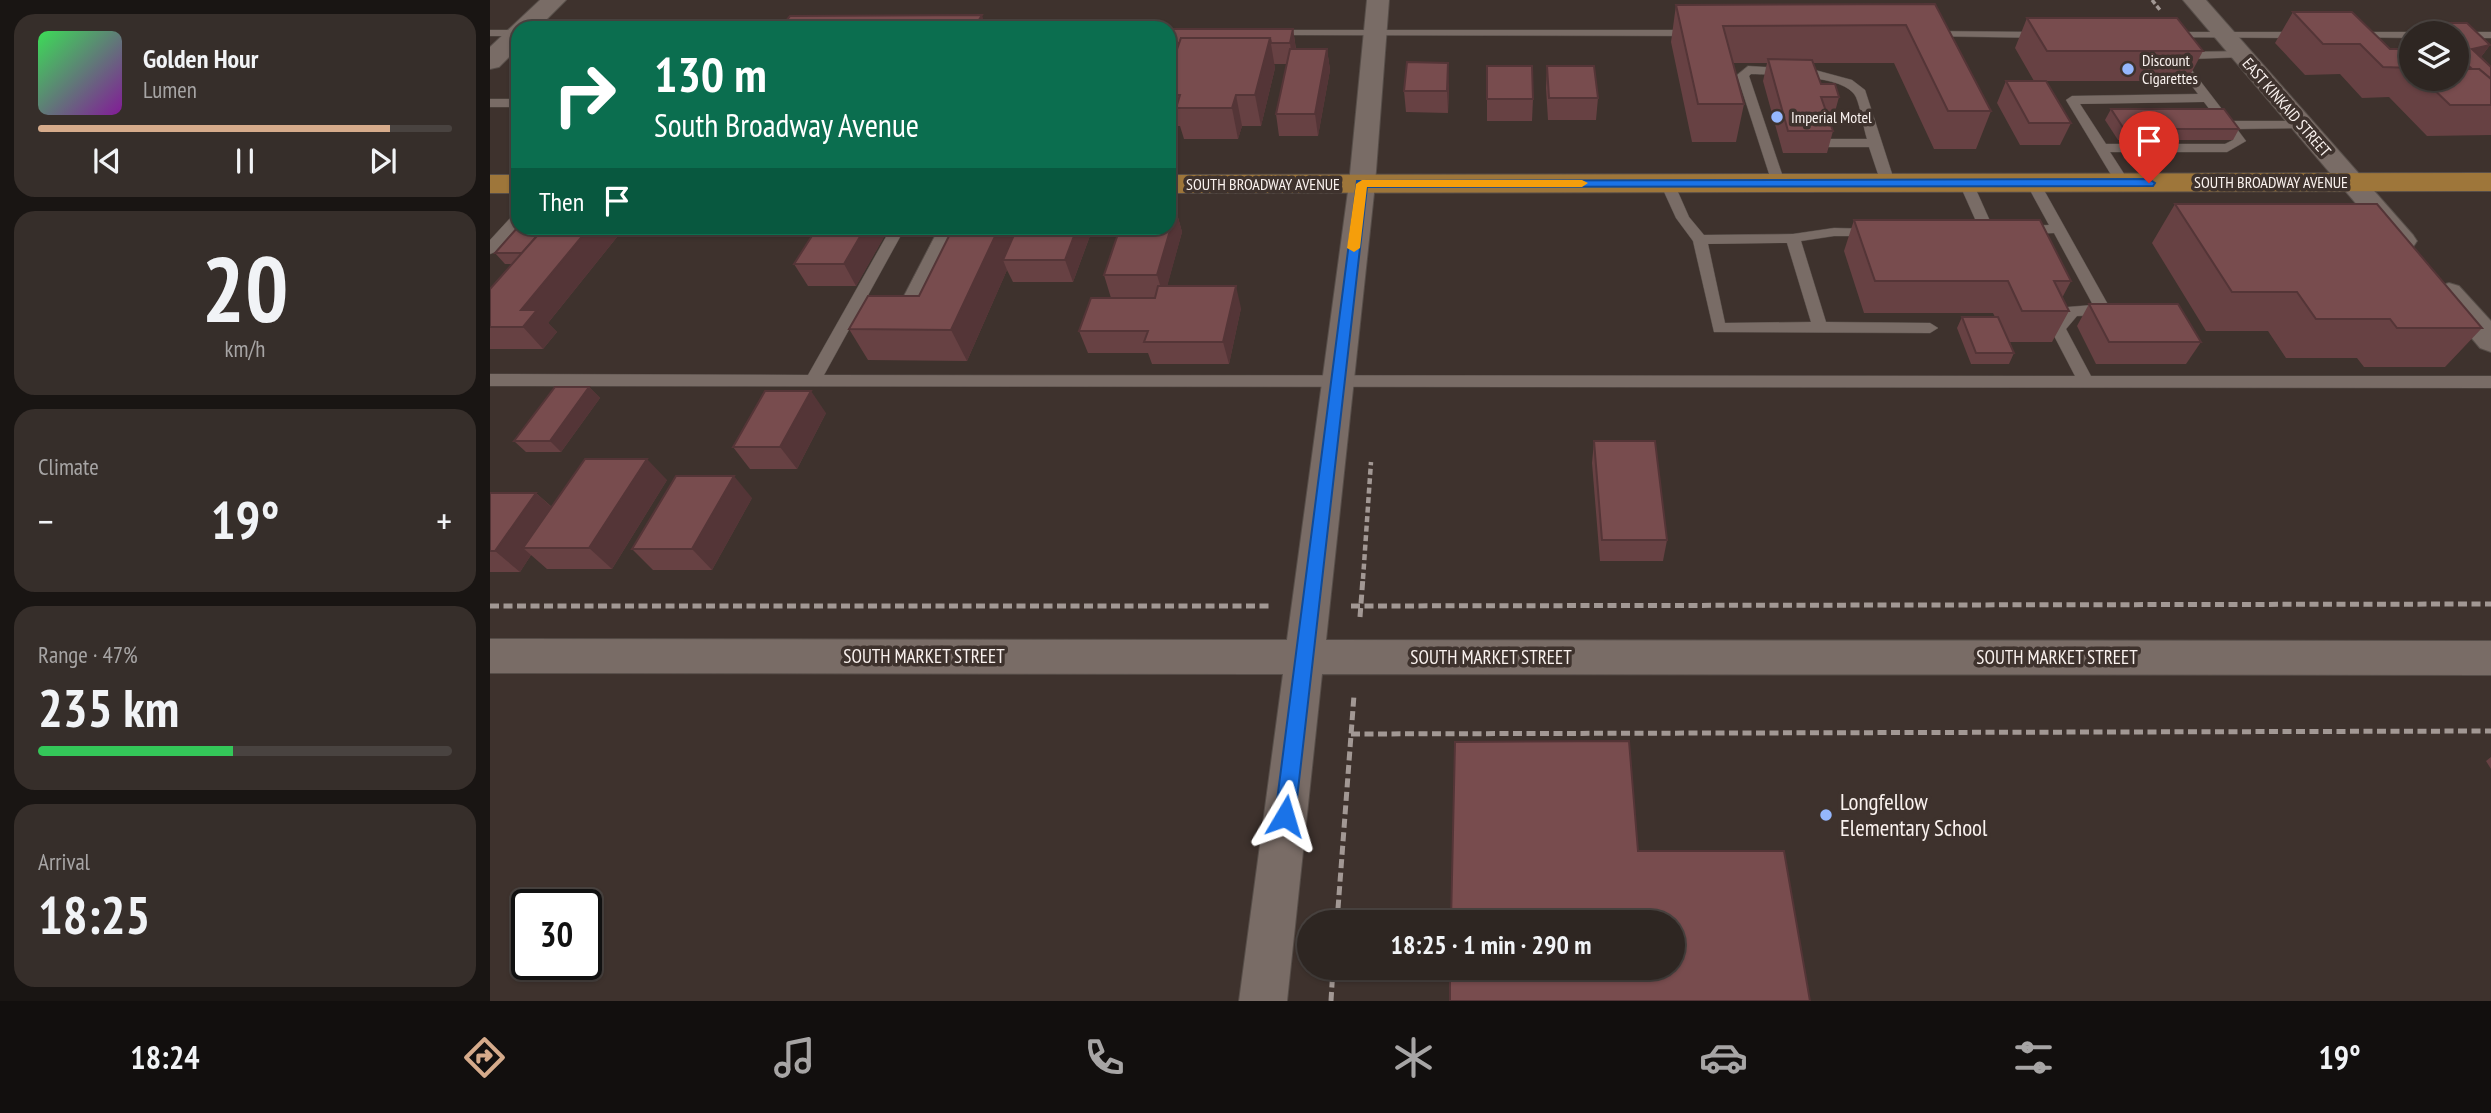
<!DOCTYPE html>
<html lang="en">
<head>
<meta charset="utf-8">
<style>
  :root { --surface:#2e2622; --page:#362e2a; --text:#f1f3f6; --muted:#a7a5a5; --line:#494340; --accent:#d6ab8b }
  body { margin:0; font-family:"PT Sans Narrow",sans-serif; background:var(--page); color:var(--text); height:100vh; display:flex; flex-direction:column; font-size:26px; white-space:nowrap }
  * { box-sizing:border-box; margin:0 }
  p { font-size:23px; color:var(--muted) }
  .icon { flex:none; width:38px; height:38px; fill:none; stroke:currentColor; stroke-width:2; stroke-linecap:round; stroke-linejoin:round }
  .map { position:relative; flex:1; overflow:hidden }
  .drawer { display:flex; flex-direction:column; gap:14px; padding:14px; background:#191513; width:490px }
  .drawer>* { flex:none }
  .guide { position:absolute; left:21px; top:21px; width:665px; height:214px; border-radius:21px; box-shadow:0 2px 5px #0004,0 0 0 2px var(--line); background:#0b6e4f; color:#fff; overflow:hidden }
  .tools { position:absolute; left:1909px; top:21px; display:grid; gap:14px }
  .tools a { display:grid; place-items:center; width:70px; height:70px; border-radius:50%; background:var(--surface); box-shadow:0 2px 5px #0004,0 0 0 2px var(--line); font-size:35px }
  .speed { position:absolute; left:21px; top:889px; display:flex; gap:14px; font-size:35px; font-weight:700; text-align:center }
  .speed>* { display:grid; place-content:center; width:91px; height:91px; border-radius:50%; background:var(--surface); box-shadow:0 2px 5px #0004,0 0 0 2px var(--line); line-height:1 }
  .speed .limit { border:4px solid #111; border-radius:10px; background:#fff; color:#111 }
  .pin { position:absolute; display:grid; place-items:center; width:60px; height:60px; color:#fff; margin:-72px -30px; border-radius:50% 50% 50% 0; rotate:-45deg; box-shadow:0 0 7px #0007 }
  .pin .icon { rotate:45deg }
  .me { position:absolute; width:77px; margin:-38px; rotate:7deg; stroke-linejoin:round; filter:drop-shadow(0 0 5px #0008) }
  .turn { display:flex; align-items:center; gap:24px; height:147px; padding:0 28px; font-size:32px }
  .turn .icon { width:91px; height:91px; stroke-width:2.5 }
  .turn b { display:block; font-size:49px; line-height:60px }
  .then { display:flex; align-items:center; height:66px; padding:0 28px; background:#0003; gap:14px; font-size:26px }
  .big { font-size:52px; font-weight:800; line-height:1.1 }
  .drawer .widget { flex:1; display:flex; flex-direction:column; justify-content:center; gap:10px; min-width:0; padding:0 24px; border-radius:21px; background:var(--page) }
  .drawer .dial { align-items:center; gap:0 }
  .dial b { font-size:91px; line-height:1 }
  .song { display:flex; align-items:center; gap:21px }
  .cover { width:84px; height:84px; border-radius:10px; background:linear-gradient(135deg,hsl(130 70% 55%),hsl(290 70% 35%)) }
  .played { height:7px; border-radius:4px; background:linear-gradient(90deg,var(--accent) 85%,var(--line) 85%) }
  .keys { display:flex; justify-content:space-around; direction:ltr }
  .heat { display:flex; justify-content:space-between; align-items:center; font-size:38px; direction:ltr }
  .charge { height:10px; border-radius:5px; background:linear-gradient(90deg,#34c759 47%,var(--line) 0) }
  .trip { position:absolute; left:807px; top:910px; width:388px; height:70px; border-radius:35px; background:var(--surface); box-shadow:0 2px 5px #0004,0 0 0 2px var(--line); font-weight:800; line-height:70px; text-align:center }
  .menu { display:flex; height:112px; justify-content:space-around; align-items:center; background:#120f0e; color:var(--muted) }
  .menu .icon { width:49px; height:49px }
  .menu .selected { color:var(--accent) }
  .menu b { font-size:32px; color:var(--text) }
  main { display:flex; flex:1; min-height:0 }
  .map>svg:first-child { display:block }
  .lines { fill:none; stroke-linecap:round; stroke-linejoin:round }
  .service-casing { stroke:#574e49; stroke-width:1 }
  .minor-casing { stroke:#574e49; stroke-width:2 }
  .tertiary-casing { stroke:#574e49; stroke-width:2 }
  .primary-casing { stroke:#574e49; stroke-width:2 }
  .path-far2 { stroke:#a29894; stroke-width:3.5; stroke-dasharray:5 2.5; stroke-linecap:butt }
  .path-far1 { stroke:#a29894; stroke-width:4.5; stroke-dasharray:6 3.5; stroke-linecap:butt }
  .path { stroke:#a29894; stroke-width:5; stroke-dasharray:9 4.5; stroke-linecap:butt }
  .service { fill:#796c66; fill-rule:evenodd }
  .minor { fill:#796c66; fill-rule:evenodd }
  .tertiary { fill:#796c66; fill-rule:evenodd }
  .primary { fill:#9e763a; fill-rule:evenodd }
  .wall { fill:#674143 }
  .shaded-wall { fill:#543537 }
  .building { fill:#784c4e; stroke:#543537; stroke-width:2 }
  .route { fill:#1a73e8; stroke:#114b97; stroke-width:2 }
  .slow { fill:#f59e0b }
  .poi-dot { fill:#95b7fd; stroke:#3e322d; stroke-width:2.5 }
  .labels { text-anchor:middle; stroke-width:7; stroke-linejoin:round; paint-order:stroke }
  .far-poi-label { font-size:16px; fill:#faf2ef; stroke:#3e322d; text-anchor:start }
  .far-street-label { font-size:16px; fill:#faf2ef; stroke:#3e322d }
  .street-label { font-size:19px; fill:#faf2ef; stroke:#3e322d }
  .near-poi-label { font-size:23px; fill:#faf2ef; stroke:#3e322d; text-anchor:start }
</style>
</head>
<body>
<main>
<section class="drawer">
<div class="widget">
<div class="song"><i class="cover"></i><div><b>Golden Hour</b><p>Lumen</p></div></div>
<div class="played"></div>
<div class="keys"><svg class="icon" aria-label="previous" viewBox="0 0 24 24"><path d="M18 5L8 12l10 7zM5 5v14"/></svg><svg class="icon" aria-label="pause" viewBox="0 0 24 24"><path d="M8 5v14M16 5v14"/></svg><svg class="icon" aria-label="next" viewBox="0 0 24 24"><path d="M6 5l10 7-10 7zM19 5v14"/></svg></div>
</div>
<div class="widget dial"><b>20</b><p>km/h</p></div>
<div class="widget"><p>Climate</p>
<div class="heat"><a>−</a><b class="big">19°</b><a>+</a></div>
</div>
<div class="widget"><p>Range · 47%</p><b class="big">235 km</b><div class="charge"></div></div>
<div class="widget"><p>Arrival</p><b class="big">18:25</b></div>
</section>
<div class="map">
<svg width="2001" height="1001" viewBox="0 0 2001 1001">
  <rect width="100%" height="100%" fill="#3e322d"/>
  <g class="lines">
    <!-- service casing -->
    <g class="service-casing">
      <g id="service">
        <rect x="0" y="30" width="28" height="6"/>
        <path d="M780,30H1204L1210,33L1204,36L776,35L774,33Z"/>
        <path d="M1438,31L1554,32L1560,35L1554,38L1434,36V32Z"/>
        <path d="M1676,32H1813L1819,35L1813,38L1672,37V33Z"/>
        <path d="M1862,32H1922L1927,33H1922V38L1858,37V33Z"/>
        <path d="M1967,32H2001V38H1967V33H1962Z"/>
        <path d="M1752,51L1758,55L1756,57L1700,59L1697,61L1698,65L1741,121H1812L1818,125L1816,128L1747,129L1756,141L1737,152H1620L1640,183L1633,187L1626,183L1576,100L1582,96L1708,94L1686,65L1687,57L1699,52ZM1714,102L1743,140L1735,144H1616L1590,104Z"/>
        <path d="M1258,66L1325,70L1362,80L1375,90L1405,183L1403,186L1398,187L1391,183L1379,147H1333L1327,143L1333,139H1377C1373,126 1371,109 1366,97C1356,74 1283,75 1261,74L1259,76L1295,183L1288,187L1283,186L1247,75Z"/>
        <rect x="0" y="99" width="28" height="8"/>
        <path d="M1177,179L1184,183L1199,217L1214,235L1303,234L1344,228L1387,229V235L1382,236H1344L1311,241L1336,322L1440,323L1448,328L1440,333L1224,332L1203,241L1186,218L1170,183ZM1297,243L1321,322L1235,323L1218,244Z"/>
        <path d="M1476,179L1483,183L1504,230L1502,233H1492L1490,230L1469,183Z"/>
        <path d="M1543,179L1550,183L1621,310L1613,315L1587,316L1576,329L1601,376H2001V388L0,386V374L318,375L401,228H415L334,375L1585,376L1560,328L1578,307L1603,305L1564,233L1533,234L1526,230L1533,226L1559,225L1536,183Z"/>
        <path d="M28,214V226L5,252L0,254V240L23,215Z"/>
        <path d="M449,228H463L417,319H407L404,315Z"/>
      </g>
    </g>
    <!-- minor casing -->
    <g class="minor-casing">
      <g id="minor">
        <path d="M877,0H899L885,184L836,640L2001,641V675L832,674L797,1001H749L793,674L0,673V639L797,640L859,184Z"/>
        <path d="M1693,0H1716L1923,235L1927,241L1923,247L1913,250L1903,247Z"/>
        <path d="M1959,283L1969,286L2001,321V352L1990,348L1944,293L1949,286Z"/>
      </g>
    </g>
    <!-- tertiary casing -->
    <g class="tertiary-casing">
      <path id="tertiary" d="M50,0H76L48,28H28V48L9,67L0,69V47Z"/>
    </g>
    <!-- primary casing -->
    <g class="primary-casing">
      <g id="primary">
        <path d="M2001,173V191L679,193V175Z"/>
        <rect x="0" y="175" width="28" height="18"/>
      </g>
    </g>
    <!-- path-far2 -->
    <path class="path-far2" d="M1662,0L1670,10"/>
    <!-- path-far1 -->
    <path class="path-far1" d="M873,579L881,462"/>
    <!-- path -->
    <g class="path">
      <path d="M0,606H779"/>
      <path d="M861,606L2001,604"/>
      <path d="M870,617L873,577"/>
      <path d="M861,734L2001,731"/>
      <path d="M847,922L864,695"/>
      <path d="M841,1001L843,968"/>
    </g>
    <!-- service -->
    <use href="#service" class="service"/>
    <!-- minor -->
    <use href="#minor" class="minor"/>
    <!-- tertiary -->
    <use href="#tertiary" class="tertiary"/>
    <!-- primary -->
    <use href="#primary" class="primary"/>
  </g>
  <!-- wall -->
  <g class="wall">
    <path d="M1445,4L1501,111L1486,149H1444L1404,63H1323L1331,84L1349,97L1343,119H1339L1343,131L1337,153H1293L1273,81L1277,63H1243L1254,104L1246,142H1202L1181,42L1186,5Z"/>
    <path d="M1803,12H1862L1900,49H1922V79H1967V33H1927L1934,23H1977L2000,45L1991,57L2001,67V135L1937,136L1899,97L1872,98L1850,74L1815,75L1785,43Z"/>
    <path d="M1537,18L1713,51L1697,81H1556L1581,123L1570,145H1530L1507,103L1516,81H1544L1525,48Z"/>
    <path d="M679,29H803L806,49H837L840,70L828,136H789L786,114L797,64H784L785,68L771,126H752L748,139H694L690,126H679V72L682,64H679Z"/>
    <path d="M997,66L1043,99L1042,121H997Z"/>
    <path d="M1057,66L1108,98L1106,120H1058L1056,88Z"/>
    <path d="M959,84L958,113L916,112L914,91Z"/>
    <path d="M1621,109L1749,129L1743,140H1628L1615,120Z"/>
    <path d="M1685,204L1992,328L1955,367H1874L1867,358H1796L1778,331H1716L1662,243Z"/>
    <path d="M686,210L692,232L677,286L751,308L739,364H662L658,353H598L589,331L665,298H621L614,275Z"/>
    <path d="M1364,220L1581,281L1572,298L1579,311L1562,342H1520L1524,353L1519,364H1481L1467,328L1472,317H1505L1503,313H1374L1354,251Z"/>
    <path d="M28,228H120L127,237L58,323L67,332L53,349H0V289L22,264H15L5,253Z"/>
    <path d="M399,228L366,286H318L304,264Z"/>
    <path d="M463,228L601,233L583,282H523L517,270L477,361L378,360L359,329L429,296Z"/>
    <path d="M1599,304L1711,342L1696,364H1606L1587,326Z"/>
    <path d="M99,387L110,398L71,452H36L24,441Z"/>
    <path d="M336,413L307,469H260L243,447Z"/>
    <path d="M1104,441L1177,540L1173,561H1110L1102,463Z"/>
    <path d="M177,480L122,569H57L41,555L30,572H0V493H46L62,507Z"/>
    <path d="M262,498L222,570H163L142,549Z"/>
    <path d="M2001,757V769L1996,761Z"/>
  </g>
  <!-- shaded-wall -->
  <g class="shaded-wall">
    <path d="M492,15L496,28H484Z"/>
    <path d="M803,29L806,50L803,64L800,43Z"/>
    <path d="M780,38L785,68L771,126L765,95Z"/>
    <path d="M2000,45L1984,66L1982,49Z"/>
    <path d="M837,49L840,70L828,136L825,114Z"/>
    <path d="M958,63L959,84L958,113L957,91Z"/>
    <path d="M746,95L752,126L748,139L742,108Z"/>
    <path d="M686,210L692,232L674,298L667,275Z"/>
    <path d="M99,228H120L127,237L58,323L67,332L53,349L33,327L31,310Z"/>
    <path d="M375,228H399L366,286L354,264Z"/>
    <path d="M509,228H536L513,260L517,270L477,361L461,330Z"/>
    <path d="M587,228H600L601,233L583,282L575,260Z"/>
    <path d="M746,286L751,308L739,364L733,342Z"/>
    <path d="M99,387L110,398L71,452L60,441Z"/>
    <path d="M321,391L336,413L307,469L290,447Z"/>
    <path d="M157,459L177,480L122,569L99,548Z"/>
    <path d="M244,476L262,498L222,570L202,549Z"/>
    <path d="M46,493L69,514L33,548L41,555L30,572L5,551Z"/>
  </g>
  <!-- building -->
  <g class="building">
    <path d="M1445,4L1501,111H1458L1416,25L1233,26L1254,104H1208L1186,5Z"/>
    <path d="M1803,12H1862L1900,49H1922V68L1893,67L1870,44H1833Z"/>
    <path d="M492,15L484,28H290L300,16Z"/>
    <path d="M1537,18H1687L1713,51H1557Z"/>
    <path d="M249,23L245,28H99L102,24Z"/>
    <path d="M1934,23H1977L2000,45L1982,49L2001,67V79L1989,69H1982L1967,55V33H1945Z"/>
    <path d="M679,29H803L800,43H781L780,38H691L690,43H679Z"/>
    <path d="M691,38H780L765,95H746L742,108H686L690,95H679V72Z"/>
    <path d="M800,49H837L825,114H786Z"/>
    <path d="M1278,59L1322,60L1331,84H1345L1349,97H1331L1343,131H1298Z"/>
    <path d="M917,62L958,63L957,91H914Z"/>
    <path d="M997,66H1042L1043,99H997Z"/>
    <path d="M1057,66H1104L1108,98H1059Z"/>
    <path d="M1967,69H1989L2001,79V105H1960L1933,79H1967Z"/>
    <path d="M1516,81H1556L1581,123H1539Z"/>
    <path d="M1621,109H1734L1749,129H1634Z"/>
    <path d="M1685,204H1887L1992,328H1907L1900,319H1826L1807,292H1742Z"/>
    <path d="M679,210H686L667,275H614L630,228H679Z"/>
    <path d="M1364,220H1550L1581,281H1564L1579,311H1532L1518,281H1385Z"/>
    <path d="M28,227L54,228L32,253H5Z"/>
    <path d="M54,228H99L31,310H47L33,327H0V289Z"/>
    <path d="M327,228H375L354,264H304Z"/>
    <path d="M463,228H509L461,330L359,329L378,296H429Z"/>
    <path d="M527,228H587L575,260H513Z"/>
    <path d="M668,286H746L733,342H654L658,331H589L601,298H665Z"/>
    <path d="M1599,304H1688L1711,342H1619Z"/>
    <path d="M1472,317H1508L1524,353H1486Z"/>
    <path d="M65,387H99L60,441H24Z"/>
    <path d="M275,391H321L290,447H243Z"/>
    <path d="M1104,441H1165L1177,540H1112Z"/>
    <path d="M95,459H157L99,548H33Z"/>
    <path d="M186,476H244L202,549H142Z"/>
    <path d="M0,493H46L5,551H0Z"/>
    <path d="M1139,741L1148,851H1294L1320,1001H960V968H1183V922H961L965,742Z"/>
  </g>
  <!-- route -->
  <path class="route" d="M1659,179L1665,183L1663,186L877,187L805,816L802,822L795,825L788,822L785,816L867,181Z"/>
  <!-- slow -->
  <path class="slow" d="M872,180H1092L1098,183L1092,187H877L870,248L864,252L857,248L866,184Z"/>
  <!-- markers -->
  <g class="poi-dot">
    <circle cx="1638" cy="69" r="7"/>
    <circle cx="1287" cy="117" r="7"/>
    <circle cx="1336" cy="815" r="7"/>
  </g>
  <g class="labels">
    <!-- far-poi labels -->
    <g class="far-poi-label">
      <text x="1652" y="66">Discount<tspan x="1652" dy="18">Cigarettes</tspan></text>
      <text x="1301" y="123">Imperial Motel</text>
    </g>
    <!-- far-street labels -->
    <g class="far-street-label">
      <text transform="translate(1797 107) rotate(49)" y="6">EAST KINKAID STREET</text>
      <text x="1781" y="188">SOUTH BROADWAY AVENUE</text>
      <text x="773" y="190">SOUTH BROADWAY AVENUE</text>
    </g>
    <!-- street labels -->
    <g class="street-label">
      <text x="434" y="663">SOUTH MARKET STREET</text>
      <text x="1001" y="664">SOUTH MARKET STREET</text>
      <text x="1567" y="664">SOUTH MARKET STREET</text>
    </g>
    <!-- near-poi labels -->
    <g class="near-poi-label">
      <text x="1350" y="810">Longfellow<tspan x="1350" dy="26">Elementary School</tspan></text>
    </g>
  </g>
</svg>
<div class="tools">
<a><svg class="icon" aria-label="layers" viewBox="0 0 24 24"><path d="M12 4l9 5-9 5-9-5zM3 14l9 5 9-5"/></svg></a>
</div>
<div class="speed"><div class="limit">30</div></div>
<div class="pin" style="left:1659px;top:183px;background:#d93025"><svg class="icon" aria-label="arrive" viewBox="0 0 24 24"><path d="M6 21V4h12l-3 4 3 4H6"/></svg></div>
<svg class="me" style="left:795px;top:816px" viewBox="-20 -20 40 40"><path d="M0-17L14 15 0 8-14 15z" fill="#1a73e8" stroke="#fff" stroke-width="4"/></svg>
<div class="trip">18:25 · 1 min · 290 m</div>
<div class="guide">
<div class="turn"><svg class="icon" aria-label="right" viewBox="0 0 24 24"><path d="M7 20v-9h11M14 6l5 5-5 5"/></svg><div><b>130 m</b>South Broadway Avenue</div></div>
<div class="then">Then<svg class="icon" aria-label="arrive" viewBox="0 0 24 24"><path d="M6 21V4h12l-3 4 3 4H6"/></svg></div>
</div>
</div>
</main>
<nav class="menu">
<b>18:24</b>
<svg class="icon selected" aria-label="directions" viewBox="0 0 24 24"><path d="M12 3l9 9-9 9-9-9zM9 14v-3h6M13 9l2 2-2 2"/></svg>
<svg class="icon" aria-label="music" viewBox="0 0 24 24"><path d="M9 18V5l10-2v13"/><circle cx="6" cy="18" r="3"/><circle cx="16" cy="16" r="3"/></svg>
<svg class="icon" aria-label="phone" viewBox="0 0 24 24"><path d="M5 4h4l2 5-3 2q2 4 5 5l2-3 5 2v4C11 20 4 13 5 4z"/></svg>
<svg class="icon" aria-label="climate" viewBox="0 0 24 24"><path d="M12 3v18M4 7l16 10M4 17L20 7"/></svg>
<svg class="icon" aria-label="car" viewBox="0 0 24 24"><path d="M5 17H2v-5l4-1 3-4h7l3 4 3 1v5h-3M9 17h6M6 11h13"/><circle cx="7" cy="17" r="2"/><circle cx="17" cy="17" r="2"/></svg>
<svg class="icon" aria-label="filters" viewBox="0 0 24 24"><path d="M4 7h16M4 17h16"/><circle cx="9" cy="7" r="2"/><circle cx="15" cy="17" r="2"/></svg>
<b>19°</b>
</nav>
</body>
</html>
